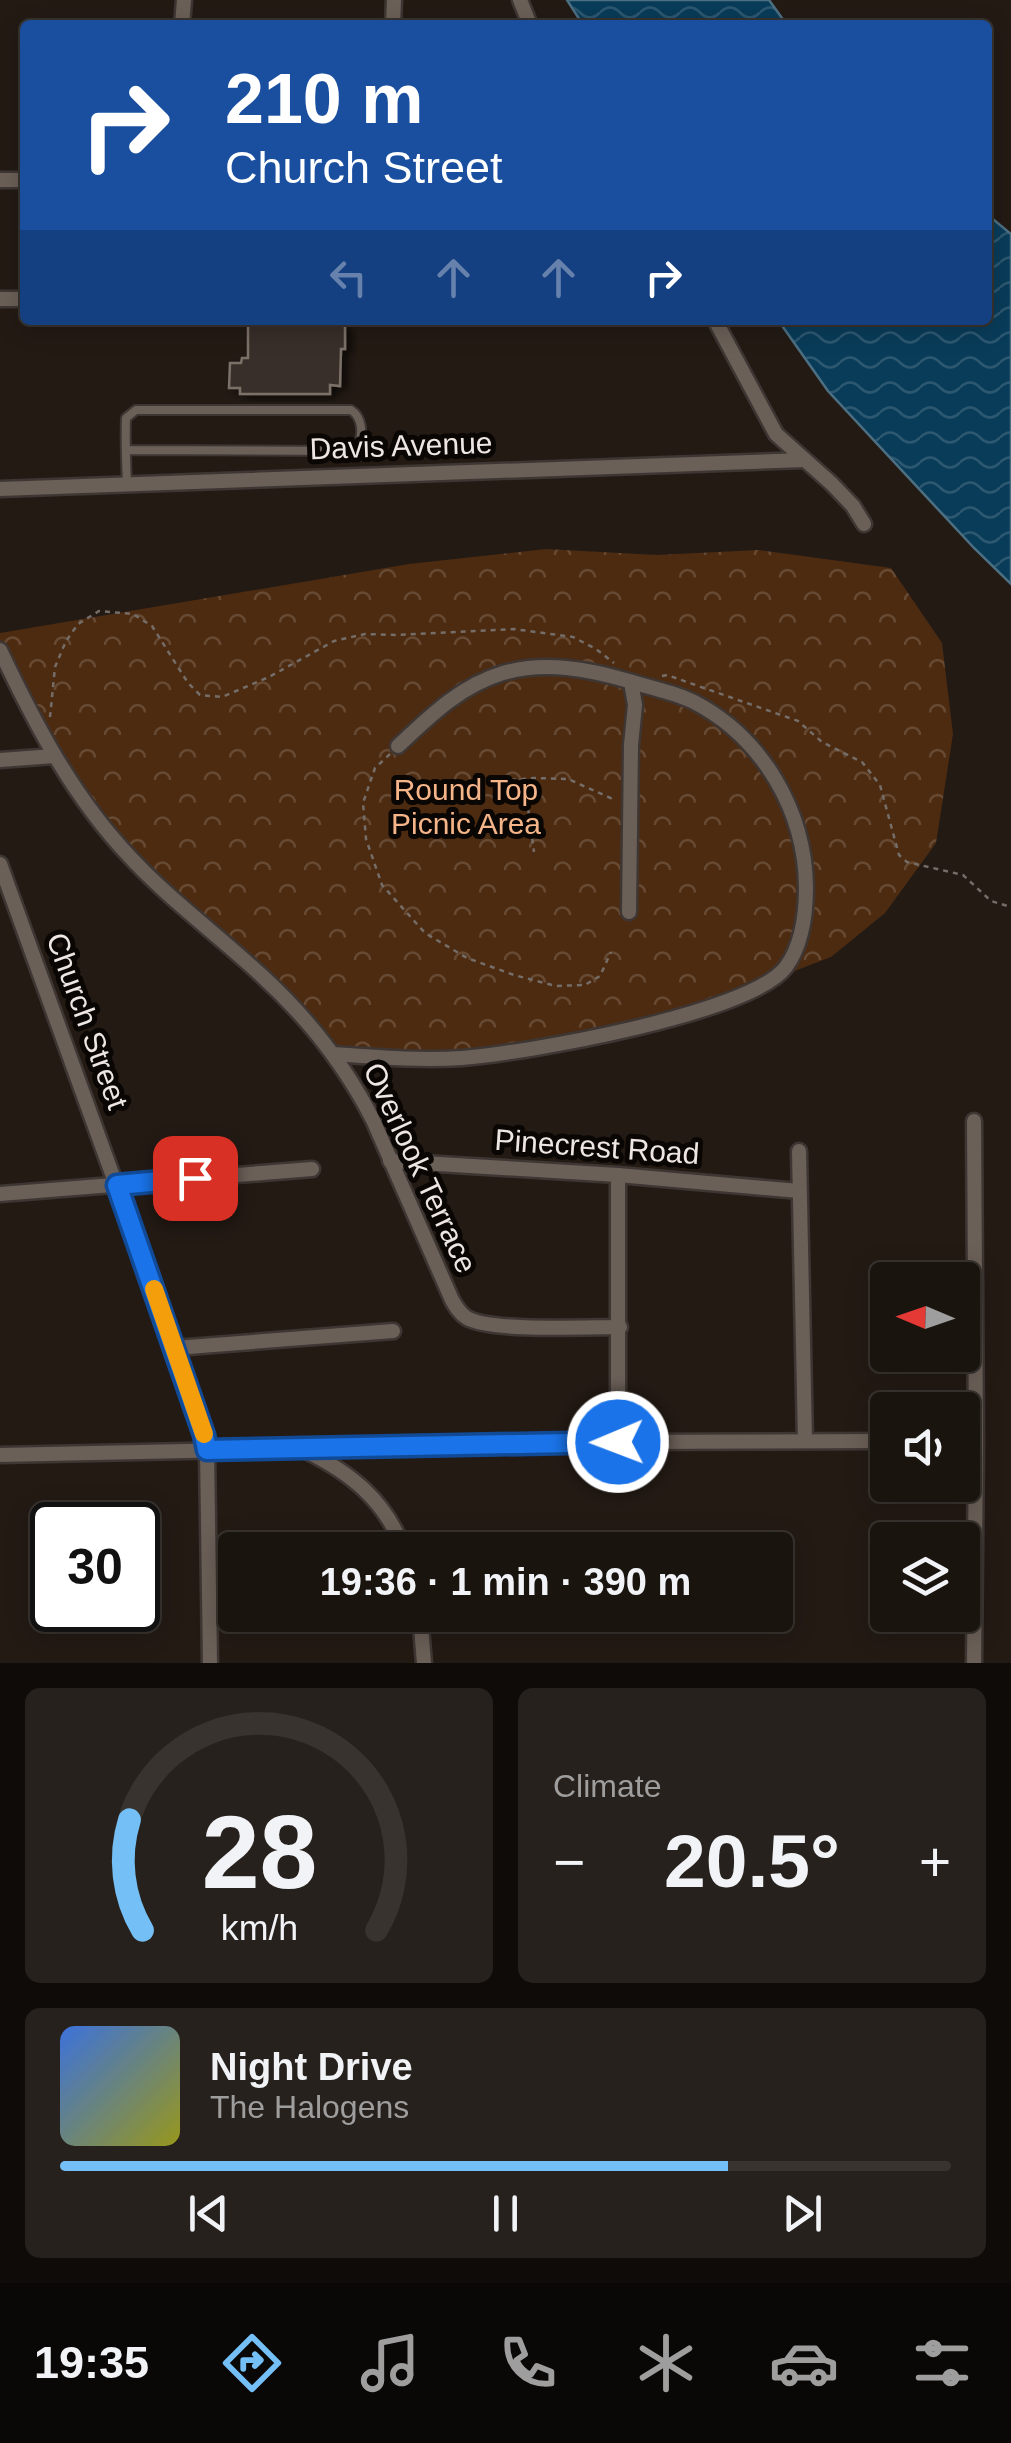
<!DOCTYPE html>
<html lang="en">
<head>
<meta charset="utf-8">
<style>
  :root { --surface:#1a140f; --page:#27211d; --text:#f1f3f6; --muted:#9f9e9e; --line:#38332f; --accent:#74c0f6 }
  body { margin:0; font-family:Arial,sans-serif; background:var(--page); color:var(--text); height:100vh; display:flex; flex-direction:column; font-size:38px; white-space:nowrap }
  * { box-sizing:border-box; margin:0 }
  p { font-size:32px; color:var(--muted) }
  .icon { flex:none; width:55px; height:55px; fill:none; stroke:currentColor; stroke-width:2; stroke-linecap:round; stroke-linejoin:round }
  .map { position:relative; height:1663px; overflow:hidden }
  .side { display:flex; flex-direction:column; gap:25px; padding:25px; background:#0e0b08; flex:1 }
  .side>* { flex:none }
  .hud { position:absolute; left:20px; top:20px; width:972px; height:305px; border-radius:10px; box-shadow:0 5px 25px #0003,0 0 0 2px var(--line); background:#1a4fa0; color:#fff; overflow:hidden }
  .needle { width:65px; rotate:272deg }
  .tools { position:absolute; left:870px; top:1262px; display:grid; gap:20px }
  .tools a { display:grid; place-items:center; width:110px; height:110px; border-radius:10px; background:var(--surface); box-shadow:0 5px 25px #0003,0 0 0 2px var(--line); font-size:50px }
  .speed { position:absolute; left:30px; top:1502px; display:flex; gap:20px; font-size:50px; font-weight:700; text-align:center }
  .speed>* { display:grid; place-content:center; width:130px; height:130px; border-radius:50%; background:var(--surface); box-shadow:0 5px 25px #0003,0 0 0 2px var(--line); line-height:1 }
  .speed .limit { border:5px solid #111; border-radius:15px; background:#fff; color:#111 }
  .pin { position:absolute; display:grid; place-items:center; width:85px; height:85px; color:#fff; margin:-42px; border-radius:20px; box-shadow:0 5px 15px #0006 }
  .me { position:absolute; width:110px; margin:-55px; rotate:269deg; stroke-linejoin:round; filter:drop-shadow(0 0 8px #0008) }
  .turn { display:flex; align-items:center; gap:35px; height:210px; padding:0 40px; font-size:45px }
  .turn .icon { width:130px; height:130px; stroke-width:2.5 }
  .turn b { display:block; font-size:70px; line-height:85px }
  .lanes { display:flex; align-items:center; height:95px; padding:0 40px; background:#0003; justify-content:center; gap:50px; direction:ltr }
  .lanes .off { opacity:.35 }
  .big { font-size:75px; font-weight:800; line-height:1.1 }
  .side .card { flex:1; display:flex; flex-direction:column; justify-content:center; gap:15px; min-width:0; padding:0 35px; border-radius:15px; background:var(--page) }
  .side .dial { align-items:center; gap:0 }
  .dial svg { height:260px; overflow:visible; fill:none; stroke:var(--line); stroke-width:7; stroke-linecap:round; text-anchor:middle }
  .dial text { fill:var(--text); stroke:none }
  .song { display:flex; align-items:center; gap:30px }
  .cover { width:120px; height:120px; border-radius:15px; background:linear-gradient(135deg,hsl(220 70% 55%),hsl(60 70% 35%)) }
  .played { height:10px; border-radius:5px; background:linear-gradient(90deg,var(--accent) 75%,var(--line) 75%) }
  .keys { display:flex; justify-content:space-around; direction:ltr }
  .heat { display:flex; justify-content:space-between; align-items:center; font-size:55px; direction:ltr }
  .side .tiles { flex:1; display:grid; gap:25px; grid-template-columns:1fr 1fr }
  .card:last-child { grid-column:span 2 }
  .trip { position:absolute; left:218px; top:1532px; width:575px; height:100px; border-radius:10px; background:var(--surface); box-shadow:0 5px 25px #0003,0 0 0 2px var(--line); font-weight:800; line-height:100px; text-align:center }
  .menu { display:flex; height:160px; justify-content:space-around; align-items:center; background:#0a0806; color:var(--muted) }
  .menu .icon { width:70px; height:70px }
  .menu .selected { color:var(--accent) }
  .menu b { font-size:45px; color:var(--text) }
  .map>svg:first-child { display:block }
  .park { fill:url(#park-crowns) }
  .water { fill:url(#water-waves); stroke:#4d6f82; stroke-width:2.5 }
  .building { fill:#392f29; stroke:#7c7169; stroke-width:2.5; filter:url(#shadow) }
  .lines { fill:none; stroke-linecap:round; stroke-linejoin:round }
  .service-casing { stroke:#3e3633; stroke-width:12 }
  .minor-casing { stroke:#3e3633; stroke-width:19 }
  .path { stroke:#756d68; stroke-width:2.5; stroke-dasharray:5 5; stroke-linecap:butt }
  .service { stroke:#6b6058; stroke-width:8 }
  .minor { stroke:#6b6058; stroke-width:14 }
  .route-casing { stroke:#114b97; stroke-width:25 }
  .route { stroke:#1a73e8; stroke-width:18 }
  .slow { stroke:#f59e0b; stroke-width:18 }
  .labels { text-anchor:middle; stroke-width:10; stroke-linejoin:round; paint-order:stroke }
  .street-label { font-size:30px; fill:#ede6e2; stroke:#090604 }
  .park-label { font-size:30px; fill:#f6b589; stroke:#090604 }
</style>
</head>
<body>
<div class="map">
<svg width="1011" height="1663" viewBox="0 0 1011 1663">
  <defs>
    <pattern id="park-crowns" width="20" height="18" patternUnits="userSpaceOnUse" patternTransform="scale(2.5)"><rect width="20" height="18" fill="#4d2b11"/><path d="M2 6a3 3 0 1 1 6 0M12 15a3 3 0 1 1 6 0" fill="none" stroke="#674a33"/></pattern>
    <pattern id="water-waves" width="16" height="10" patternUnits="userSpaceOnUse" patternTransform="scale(2.5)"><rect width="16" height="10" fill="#093c59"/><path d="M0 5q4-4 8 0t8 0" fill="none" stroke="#2d5871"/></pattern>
    <filter id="shadow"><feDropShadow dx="6" dy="4" stdDeviation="5" flood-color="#0009"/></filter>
  </defs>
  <rect width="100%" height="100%" fill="#231a14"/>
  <!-- park -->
  <path class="park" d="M546,549L657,555L758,550L891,568L942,643L953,734L936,843L885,913L831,957L670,1019L497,1054H334L158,886L54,756L0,649V633L409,564Z"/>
  <!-- water -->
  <g class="water">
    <path d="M567,0H769L787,25H583Z"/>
    <path d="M988,215L1011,234V584L974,548L828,391L778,320H988Z"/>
  </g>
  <!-- building -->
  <path class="building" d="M248,320H319L318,325H345V349H341L340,386L330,385V394H240V388H229L230,363H241L242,358H248Z"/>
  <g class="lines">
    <!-- service casing -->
    <g class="service-casing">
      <path id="service" d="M126,450L347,451L359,444C363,432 362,417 351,410H136L126,418C125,440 126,462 127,484"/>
    </g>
    <!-- minor casing -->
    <g class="minor-casing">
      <g id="minor">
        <path d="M520,0L530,25"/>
        <path d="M182,25L184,0"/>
        <path d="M393,25L394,0"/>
        <path d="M0,180H25"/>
        <path d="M0,299H25"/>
        <path d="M715,320L776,434L832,484L853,506L864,524"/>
        <path d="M0,489L804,460"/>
        <path d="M0,650C35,724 73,797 130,857C170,900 218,935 261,975C307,1017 345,1065 373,1120L452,1300C456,1307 460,1314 467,1318C492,1332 587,1327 620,1327"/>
        <path d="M0,760L54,756"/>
        <path d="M0,864L175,1348L204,1435L207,1450L210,1663"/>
        <path d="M629,912L631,745L635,705L631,682"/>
        <path d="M334,1054C376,1057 419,1061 462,1058C525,1053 750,1014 786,967C802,945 806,913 806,887C805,811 763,738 694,702C674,692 650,688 629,681C588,669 545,661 503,673C460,686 430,716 398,746"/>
        <path d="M799,1151L805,1441"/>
        <path d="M390,1161L618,1175L799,1191"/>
        <path d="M0,1194L312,1169"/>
        <path d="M175,1348L393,1331"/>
        <path d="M618,1442V1175"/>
        <path d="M304,1450C351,1473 385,1500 404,1550"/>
        <path d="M0,1455L618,1442L888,1441"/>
        <path d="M420,1615L424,1663"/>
        <path d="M974,1663L976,1441L974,1121"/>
      </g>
    </g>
    <!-- path -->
    <g class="path">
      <path d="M662,676L667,675L798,721L822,742L862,762L880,785L899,855L907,862L963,875L991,901L1011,907"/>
      <path d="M50,717L55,667L66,641L78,624L99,611L133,614L152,626L188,683L200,695L222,697L269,677L334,641L365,634L398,635L514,629L573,637L596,649L614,663"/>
      <path d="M390,754L375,768L363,803L366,839L382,885L425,933L467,958L514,975L556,986L585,985L600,976L611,952"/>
      <path d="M524,779L534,852"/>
      <path d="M511,780L534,778L568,779L615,800"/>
    </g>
    <!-- service -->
    <use href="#service" class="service"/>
    <!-- minor -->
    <use href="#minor" class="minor"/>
  </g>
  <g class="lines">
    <!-- route casing -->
    <g class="route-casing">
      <path id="route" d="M195,1178L117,1185L204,1435L207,1450L618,1442"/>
    </g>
    <!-- route -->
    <use href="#route" class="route"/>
    <!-- slow -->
    <path class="slow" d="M154,1289L204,1434"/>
  </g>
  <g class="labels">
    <!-- street labels -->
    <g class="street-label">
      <text transform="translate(401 446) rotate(-2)" y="10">Davis Avenue</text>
      <text transform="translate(87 1021) rotate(70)" y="10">Church Street</text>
      <text transform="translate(597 1147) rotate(4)" y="10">Pinecrest Road</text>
      <text transform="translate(420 1168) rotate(65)" y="10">Overlook Terrace</text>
    </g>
    <!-- park labels -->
    <g class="park-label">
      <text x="466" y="800">Round Top<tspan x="466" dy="34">Picnic Area</tspan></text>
    </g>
  </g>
</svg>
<div class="tools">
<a><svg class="needle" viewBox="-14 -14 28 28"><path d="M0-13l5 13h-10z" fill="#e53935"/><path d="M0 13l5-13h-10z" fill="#9f9e9e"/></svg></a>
<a><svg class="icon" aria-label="sound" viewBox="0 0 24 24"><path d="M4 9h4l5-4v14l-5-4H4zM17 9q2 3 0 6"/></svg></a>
<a><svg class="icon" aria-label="layers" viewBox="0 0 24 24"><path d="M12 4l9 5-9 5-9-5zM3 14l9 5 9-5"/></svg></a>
</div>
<div class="speed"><div class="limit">30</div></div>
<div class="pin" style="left:195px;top:1178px;background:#d93025"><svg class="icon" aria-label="arrive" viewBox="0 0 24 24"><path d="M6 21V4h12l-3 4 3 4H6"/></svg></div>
<svg class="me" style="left:618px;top:1442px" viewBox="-20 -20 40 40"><circle r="17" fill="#1a73e8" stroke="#fff" stroke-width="3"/><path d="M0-11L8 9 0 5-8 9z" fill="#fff"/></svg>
<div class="trip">19:36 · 1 min · 390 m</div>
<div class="hud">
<div class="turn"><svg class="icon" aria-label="right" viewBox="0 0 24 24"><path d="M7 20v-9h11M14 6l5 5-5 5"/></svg><div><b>210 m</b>Church Street</div></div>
<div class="lanes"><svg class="icon off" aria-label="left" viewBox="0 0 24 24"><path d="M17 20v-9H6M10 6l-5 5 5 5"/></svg><svg class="icon off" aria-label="ahead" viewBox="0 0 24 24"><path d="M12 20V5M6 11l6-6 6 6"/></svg><svg class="icon off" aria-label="ahead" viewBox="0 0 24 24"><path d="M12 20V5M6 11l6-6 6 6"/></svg><svg class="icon" aria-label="right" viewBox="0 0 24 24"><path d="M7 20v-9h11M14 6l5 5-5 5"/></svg></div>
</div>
</div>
<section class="side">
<div class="tiles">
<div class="card dial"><svg viewBox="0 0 100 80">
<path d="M14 69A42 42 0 1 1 86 69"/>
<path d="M14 69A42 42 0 0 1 10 35" stroke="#74c0f6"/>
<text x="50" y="56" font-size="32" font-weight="700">28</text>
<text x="50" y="72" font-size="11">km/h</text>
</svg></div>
<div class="card"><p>Climate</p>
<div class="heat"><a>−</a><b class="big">20.5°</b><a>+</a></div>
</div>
<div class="card">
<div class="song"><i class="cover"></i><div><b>Night Drive</b><p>The Halogens</p></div></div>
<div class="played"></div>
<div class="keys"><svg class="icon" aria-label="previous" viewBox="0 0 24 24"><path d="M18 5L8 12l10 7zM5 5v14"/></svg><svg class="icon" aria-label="pause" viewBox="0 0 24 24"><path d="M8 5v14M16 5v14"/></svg><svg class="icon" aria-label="next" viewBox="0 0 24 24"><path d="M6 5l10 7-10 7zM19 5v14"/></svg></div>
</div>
</div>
</section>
<nav class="menu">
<b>19:35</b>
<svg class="icon selected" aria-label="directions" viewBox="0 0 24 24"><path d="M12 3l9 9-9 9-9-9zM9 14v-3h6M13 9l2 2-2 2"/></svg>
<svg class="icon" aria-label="music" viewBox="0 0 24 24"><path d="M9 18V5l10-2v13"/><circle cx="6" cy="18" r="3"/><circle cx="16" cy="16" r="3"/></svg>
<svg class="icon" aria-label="phone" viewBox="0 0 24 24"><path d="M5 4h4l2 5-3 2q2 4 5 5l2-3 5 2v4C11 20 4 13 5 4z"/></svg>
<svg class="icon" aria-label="climate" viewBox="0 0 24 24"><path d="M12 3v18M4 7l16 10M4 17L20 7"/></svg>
<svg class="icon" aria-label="car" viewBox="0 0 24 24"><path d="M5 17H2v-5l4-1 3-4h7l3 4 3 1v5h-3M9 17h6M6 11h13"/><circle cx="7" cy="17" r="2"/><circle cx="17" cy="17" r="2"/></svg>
<svg class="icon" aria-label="filters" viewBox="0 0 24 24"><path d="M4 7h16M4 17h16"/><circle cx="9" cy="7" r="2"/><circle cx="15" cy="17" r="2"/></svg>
</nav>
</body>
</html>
